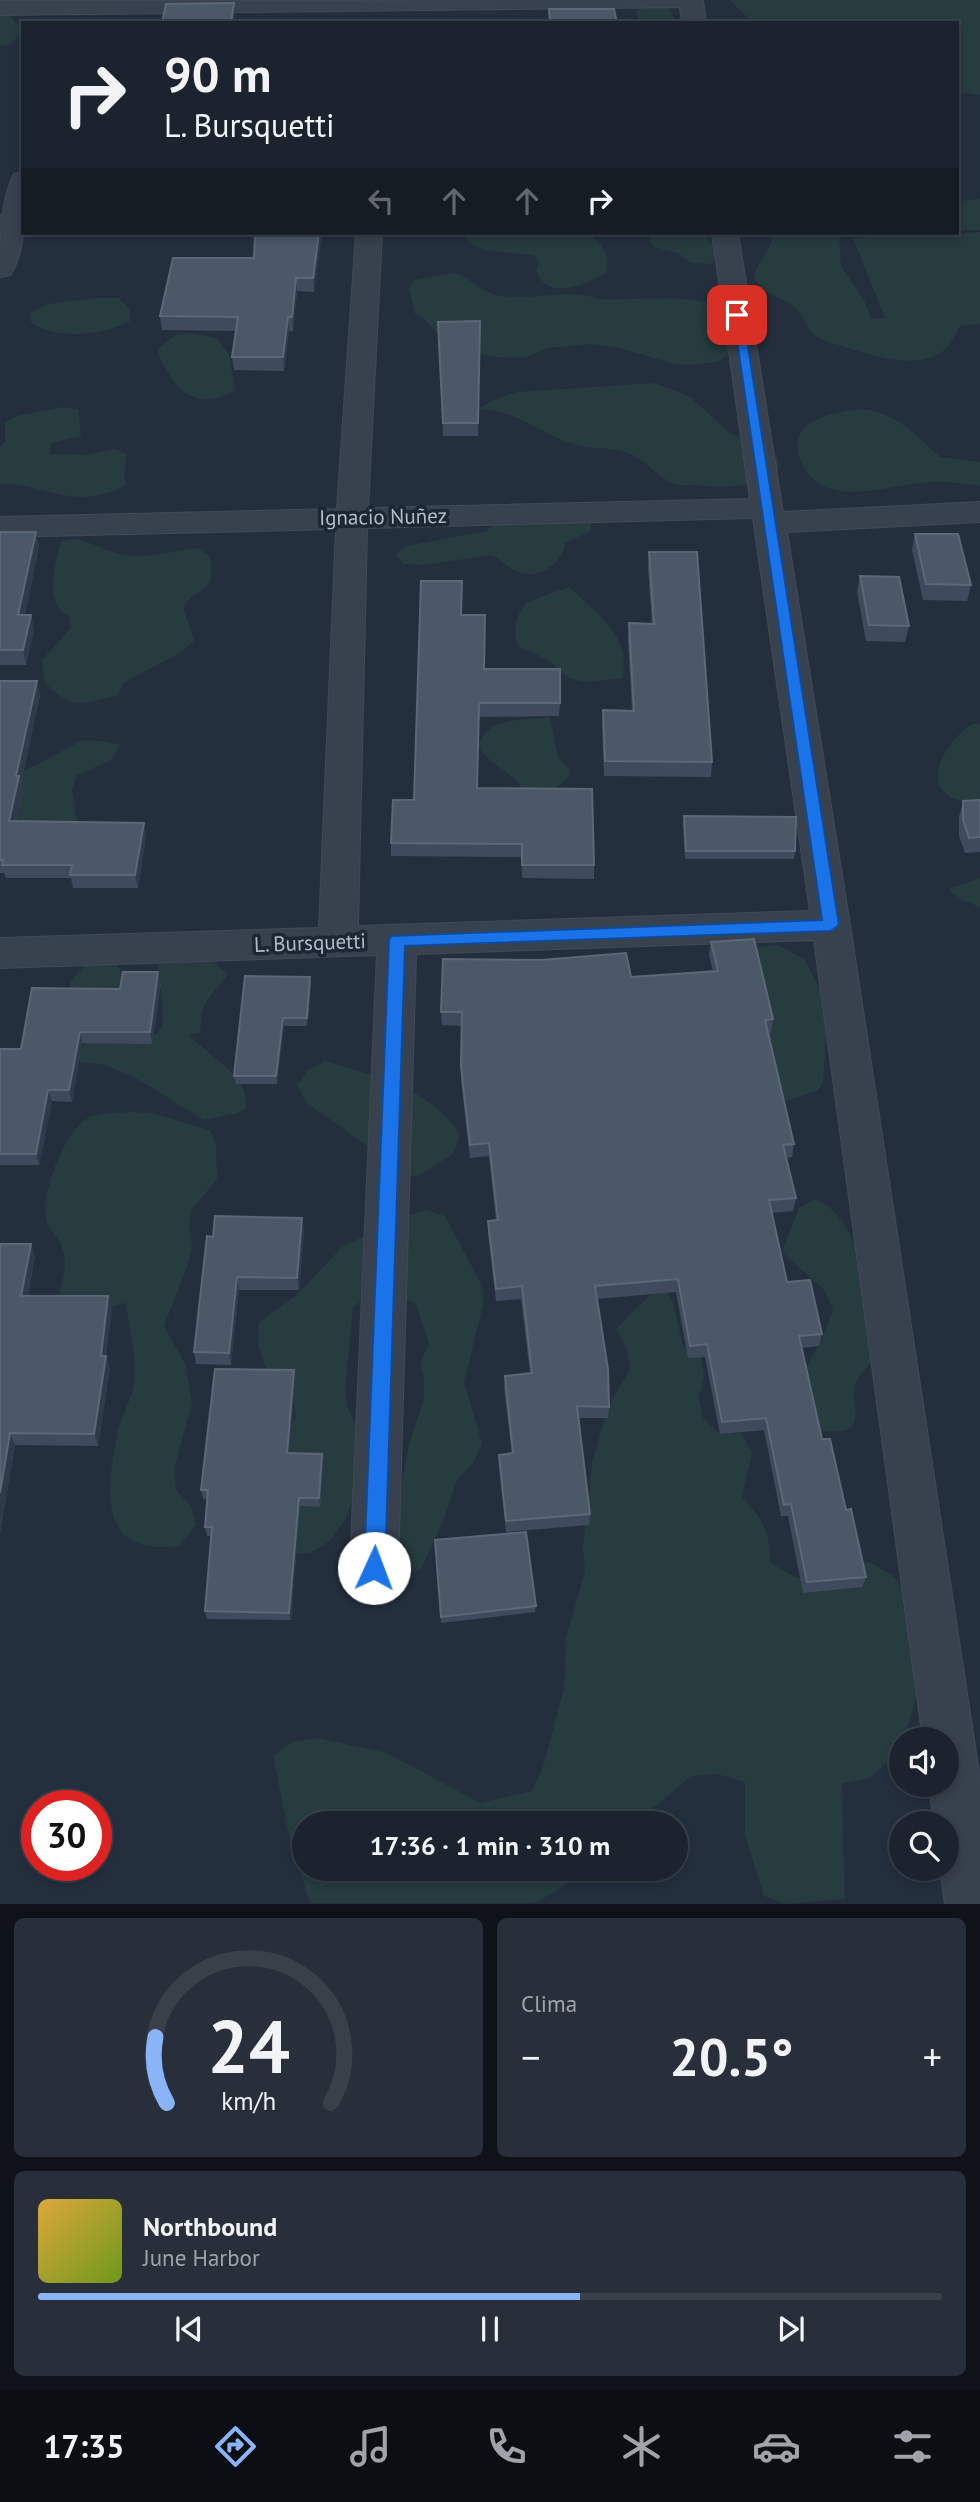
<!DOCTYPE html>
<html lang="es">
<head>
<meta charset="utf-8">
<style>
  :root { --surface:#1b232e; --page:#282f3a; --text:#f1f3f6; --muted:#a0a4aa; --line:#39404a; --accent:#8ab4f8 }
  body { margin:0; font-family:"PT Sans",sans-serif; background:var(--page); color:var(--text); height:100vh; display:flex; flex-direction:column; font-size:26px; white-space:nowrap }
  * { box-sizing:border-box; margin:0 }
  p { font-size:23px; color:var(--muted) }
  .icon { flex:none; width:38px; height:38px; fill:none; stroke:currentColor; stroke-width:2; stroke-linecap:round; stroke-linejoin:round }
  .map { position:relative; height:1904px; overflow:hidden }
  .details { display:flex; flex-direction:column; gap:14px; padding:14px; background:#0f1319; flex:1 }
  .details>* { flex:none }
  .hud { position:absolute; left:21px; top:21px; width:938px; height:214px; border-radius:0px; box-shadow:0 4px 10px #0003,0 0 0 2px var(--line); background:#1b232e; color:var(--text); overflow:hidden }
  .buttons { position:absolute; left:889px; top:1727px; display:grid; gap:14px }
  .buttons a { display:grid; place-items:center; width:70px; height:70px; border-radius:50%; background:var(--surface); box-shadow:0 4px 10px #0003,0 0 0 2px var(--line); font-size:35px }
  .speed { position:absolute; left:21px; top:1790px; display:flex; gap:14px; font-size:35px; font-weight:700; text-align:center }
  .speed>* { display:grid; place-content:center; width:91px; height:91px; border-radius:50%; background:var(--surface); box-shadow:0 4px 10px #0003,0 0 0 2px var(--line); line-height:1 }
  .speed .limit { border:10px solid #d22; background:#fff; color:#111 }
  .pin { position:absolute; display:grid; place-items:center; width:60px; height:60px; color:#fff; margin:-30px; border-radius:14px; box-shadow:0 4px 10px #0006 }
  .me { position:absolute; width:77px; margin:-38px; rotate:2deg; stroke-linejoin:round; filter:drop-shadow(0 0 5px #0008) }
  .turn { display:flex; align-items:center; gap:24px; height:147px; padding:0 28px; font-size:32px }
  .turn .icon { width:91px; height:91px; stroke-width:2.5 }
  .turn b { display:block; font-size:49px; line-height:60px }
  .lanes { display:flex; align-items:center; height:66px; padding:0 28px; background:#0003; justify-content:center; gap:35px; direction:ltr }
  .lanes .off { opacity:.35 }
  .big { font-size:52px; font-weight:700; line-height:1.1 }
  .details .widget { flex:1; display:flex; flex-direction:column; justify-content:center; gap:10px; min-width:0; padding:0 24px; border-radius:10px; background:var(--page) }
  .details .dial { align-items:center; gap:0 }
  .dial svg { height:182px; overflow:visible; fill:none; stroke:var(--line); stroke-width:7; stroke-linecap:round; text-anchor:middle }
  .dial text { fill:var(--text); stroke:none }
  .song { display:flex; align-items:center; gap:21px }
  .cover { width:84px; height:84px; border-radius:10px; background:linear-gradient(135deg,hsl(40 70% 55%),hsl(80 70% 35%)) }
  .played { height:7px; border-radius:4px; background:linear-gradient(90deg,var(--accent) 60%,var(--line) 60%) }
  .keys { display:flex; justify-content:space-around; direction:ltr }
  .heat { display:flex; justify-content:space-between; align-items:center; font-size:38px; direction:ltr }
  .details .tiles { flex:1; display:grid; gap:14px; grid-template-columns:1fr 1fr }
  .widget:last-child { grid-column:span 2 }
  .trip { position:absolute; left:292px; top:1811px; width:396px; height:70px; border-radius:35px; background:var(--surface); box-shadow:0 4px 10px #0003,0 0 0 2px var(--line); font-weight:700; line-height:70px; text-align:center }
  .tab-bar { display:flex; height:112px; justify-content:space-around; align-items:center; background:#0b0e12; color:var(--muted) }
  .tab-bar .icon { width:49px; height:49px }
  .tab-bar .selected { color:var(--accent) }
  .tab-bar b { font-size:32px; color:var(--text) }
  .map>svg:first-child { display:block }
  .green { fill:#263c3f }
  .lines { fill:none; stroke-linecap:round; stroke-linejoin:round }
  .minor-casing { stroke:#414a57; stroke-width:2 }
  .tertiary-casing { stroke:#414a57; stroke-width:2 }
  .minor { fill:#38414e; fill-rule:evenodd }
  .tertiary { fill:#38414e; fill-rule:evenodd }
  .wall { fill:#3f4b5c }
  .shaded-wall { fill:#2f3b4b }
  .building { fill:#4b5868; stroke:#5c6777; stroke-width:2 }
  .route { fill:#1a73e8; stroke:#114b97; stroke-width:2 }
  .labels { text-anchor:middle; stroke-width:7; stroke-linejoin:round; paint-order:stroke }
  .street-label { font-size:21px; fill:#b4bcc9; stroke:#1d2633 }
</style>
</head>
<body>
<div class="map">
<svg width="980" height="1904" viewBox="0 0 980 1904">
  <rect width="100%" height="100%" fill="#242f3e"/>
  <!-- green -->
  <g class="green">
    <path d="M730,0H980V95L957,92V23H753Z"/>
    <path d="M643,7H667L677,23H639L641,22L636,12Z"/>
    <path d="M9,14L22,31L11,44L0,46V15Z"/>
    <path d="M980,199V230H957V201Z"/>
    <path d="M980,232V324L960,326C956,332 954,340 949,345C926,373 874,357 846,347C836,344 825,343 816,336C806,328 804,314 793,306C779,296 764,295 754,278C756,262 773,250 773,233H839L841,266L864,300L871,319L885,318L853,238Z"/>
    <path d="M462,233H588C602,246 611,253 606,273C585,285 547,302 536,270L539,263L535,256C513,250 473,256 462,233Z"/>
    <path d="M655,233H701L715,245L718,257L711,264L691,263L678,253L654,247L649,240Z"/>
    <path d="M454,273C470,277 480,291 496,295C530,302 567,287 599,299C641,301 687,292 727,309L734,348L718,362L689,365L674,364L620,348L589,344L548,348L525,358L496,357L466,352L444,342L425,319L415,314L409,288L414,280Z"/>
    <path d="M96,298H118L130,309V321C104,335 56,341 31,322L30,313L48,304Z"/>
    <path d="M190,333L217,338L229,355L235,391C207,405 185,402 169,374C164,366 159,359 158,349L175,335Z"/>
    <path d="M654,383L689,396L730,433L771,449L778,458L779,468C760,489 720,488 694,485C689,485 682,486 678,485C662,481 648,463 633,455C616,446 595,450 576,445C544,435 510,406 477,410L491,401L517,392Z"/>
    <path d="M63,407L78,409L81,436L51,443L50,454L85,455L115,449L127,454L124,474L126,485C73,513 48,483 0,484V447L5,441V423L17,416Z"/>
    <path d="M861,409C896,412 916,435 940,457L980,462V486C964,484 948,481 932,482C899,483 863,498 831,489C819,486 809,476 803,466C781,422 828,413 861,409Z"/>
    <path d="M591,521V531L565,543C563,564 536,582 515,571C507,567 500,559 492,555L424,565L403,564L395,554L406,546L487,531L495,522Z"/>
    <path d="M76,539C91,542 104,550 119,554C143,560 174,551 198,548L210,557C216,599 199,581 183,608L194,641L183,651L123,683L118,695C80,704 75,711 45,683L42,660L71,628L69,617C42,600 55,568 61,541Z"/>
    <path d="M569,587C594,611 634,638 622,678L588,682L571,679L548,660L518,646C512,629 515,617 527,602Z"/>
    <path d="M550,717L558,757L570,770L569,777L544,798L523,790C513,771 491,766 479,748C482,717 526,720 550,717Z"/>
    <path d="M972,724H980V805C969,803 952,800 944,792C924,773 955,734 972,724Z"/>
    <path d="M83,740L103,741L120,745L111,760L77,775L72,790L77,820L64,833L24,842L0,784H13L24,771Z"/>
    <path d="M980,878V907L962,900L948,889Z"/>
    <path d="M778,945L805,960L828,1006L823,1083L818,1090L779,1104L752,952L758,947Z"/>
    <path d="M202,951L228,975C212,994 197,1006 201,1033L189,1034C207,1056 250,1076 246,1107L238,1113L204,1120C169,1101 121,1059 81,1063L79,1055L86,1038L70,983L88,961L112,959L122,973L149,1037C154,1035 161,1032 162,1026C165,1016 159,972 157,961Z"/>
    <path d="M325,1061C373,1075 433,1089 460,1135L453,1154L418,1176H396L371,1149L306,1102L297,1085L308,1070Z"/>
    <path d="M132,1112L152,1113L210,1130L216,1145L217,1179L192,1209L189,1226L192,1247L187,1267L164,1326L185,1364L192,1403L174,1469L176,1490L191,1506L196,1525L178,1546C98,1557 106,1490 117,1435C120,1419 129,1404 133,1389C139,1362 129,1330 126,1303L75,1314L58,1301C62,1280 70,1262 60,1243C56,1235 48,1229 46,1220C41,1194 64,1131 88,1118C99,1112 119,1113 132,1112Z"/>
    <path d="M815,1199C866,1220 868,1308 877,1356C871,1364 860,1373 856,1382C847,1403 875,1439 819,1430L805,1369L821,1341L833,1310L825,1291L782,1252L799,1208Z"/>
    <path d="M426,1210L445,1216L480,1282L484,1301L464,1382L482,1443L474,1462L457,1480L443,1521L421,1569L398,1579L389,1555L409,1444L424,1399V1379L420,1363L429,1344L416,1304L396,1295L373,1293L353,1307L345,1392L349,1412L358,1430L354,1497L345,1520L331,1540L310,1553H286L284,1436L297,1417L292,1397L264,1364L258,1344L259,1322L297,1295L342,1247L403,1217Z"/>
    <path d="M663,1284L673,1303L683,1345L701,1357L704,1377L699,1398L703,1418L720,1434L741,1433L752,1452L742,1497C763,1521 770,1529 770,1562L793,1576L817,1585L859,1561L872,1563L895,1578L909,1601L921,1682L904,1739L901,1740V1750L870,1778L842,1784L845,1899L785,1904L764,1896L745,1835V1782L717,1774L691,1776L636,1823L304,1824V1869H583L557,1891L534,1903H310L288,1831L273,1755L295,1741L319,1738L387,1753L480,1803L532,1791L544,1764L564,1688L566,1637L585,1572L583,1548L592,1462L609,1405L630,1369L627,1348L616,1330L632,1312Z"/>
  </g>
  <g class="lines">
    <!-- minor casing -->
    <g class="minor-casing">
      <g id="minor">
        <path d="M703,0L699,5L691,7L0,15V1Z"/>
        <path d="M23,172C23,204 29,247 10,275L0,277C0,245 0,202 14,174Z"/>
        <path d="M356,233H382L368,508L750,499L712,233H738L783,512L980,502V522L787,532L850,925L980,1779V1904H945L940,1869H947V1824H934L929,1785H947V1740H923L814,940L416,954L398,1568L391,1585L374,1591L357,1585L350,1568L377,955L0,968V938L319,928L336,529L0,537V517L337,509ZM753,518L810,911L358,926L367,528Z"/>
      </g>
    </g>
    <!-- tertiary casing -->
    <g class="tertiary-casing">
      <g id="tertiary">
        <path d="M679,0H703L706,23H682Z"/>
        <path d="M23,214V230L0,231V215Z"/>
      </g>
    </g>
    <!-- minor -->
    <use href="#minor" class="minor"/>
    <!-- tertiary -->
    <use href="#tertiary" class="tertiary"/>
  </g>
  <!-- wall -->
  <g class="wall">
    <path d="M255,233H320L321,240L314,292L297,291L293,331H289L284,371L234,370L232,357L236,331L162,330L160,316L254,258Z"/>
    <path d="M480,321L478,436H443L438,322Z"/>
    <path d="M0,532H36L39,546L25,615H31L34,630L26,665H0Z"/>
    <path d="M915,534L971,585L967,601L923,600L912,550Z"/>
    <path d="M649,552L712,762L711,777L604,776L602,726L603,710L632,711L628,639L629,623L652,624L648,568Z"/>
    <path d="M860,576L909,626L905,642L866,641L857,592Z"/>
    <path d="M462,581V615L484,669L560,703L559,716L480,717L479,720L477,788L594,865V879L522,878V857L391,856V843L414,800Z"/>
    <path d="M0,681L40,695L21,783L23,790L16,822L146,836L138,888H73L71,878H6L4,873H0Z"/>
    <path d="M980,800V852L965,853L959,836V817L963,801Z"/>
    <path d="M684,816L795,851L794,859H685L683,824Z"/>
    <path d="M711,942L773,1019L771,1033H768L794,1144L792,1157L786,1158L796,1198L793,1211L772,1213L787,1282L822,1334L819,1346L801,1348L822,1439L866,1577L862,1587L803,1593L788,1516H781L764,1430L720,1434L705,1357L688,1358L676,1292L597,1299L609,1407L608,1418H578L590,1514L589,1525L506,1532L499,1466V1455L512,1454L504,1388L505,1376L530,1373L521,1299L496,1301L488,1233V1221L496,1220L489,1156L470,1158L461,1080L462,1026L442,1025L441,1012L631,977L713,971L709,955Z"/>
    <path d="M161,983L152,1044L82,1043L72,1102L52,1101L39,1165H0V1049H21L120,989Z"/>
    <path d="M311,985L307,1026H284L277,1084H236L234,1076Z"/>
    <path d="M304,1230L299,1290H239L231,1365L196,1364L194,1352L213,1237Z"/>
    <path d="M0,1244L35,1256L28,1296L112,1308L106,1356L110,1368L98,1446L15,1445L0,1533Z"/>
    <path d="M294,1370L295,1379L289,1453L322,1454L323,1463L320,1507L300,1506L291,1620L207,1619L205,1611L211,1536H207L205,1527L208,1499H203L201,1490Z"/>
    <path d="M435,1540L536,1606L535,1612L441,1623Z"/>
  </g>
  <!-- shaded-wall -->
  <g class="shaded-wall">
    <path d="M234,3L235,15L234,23H231Z"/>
    <path d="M319,233H320L321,240L314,292L313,278Z"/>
    <path d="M296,278L297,291L293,331L292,317Z"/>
    <path d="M288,317L289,331L284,371L283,357Z"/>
    <path d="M36,532L39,546L22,630L18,615Z"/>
    <path d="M31,615L34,630L26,665L23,650Z"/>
    <path d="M37,681L40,695L21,783L23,790L13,835L9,821L16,776Z"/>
    <path d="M144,823L146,836L138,888L135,875Z"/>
    <path d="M158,972L161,983L152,1044L150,1032Z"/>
    <path d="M310,977L311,985L307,1026V1018Z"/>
    <path d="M283,1018L284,1026L277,1084L276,1076Z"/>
    <path d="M80,1032L82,1043L72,1102L69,1090Z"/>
    <path d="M48,1090L52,1101L39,1165L36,1154Z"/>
    <path d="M302,1218L304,1230L299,1290L297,1278Z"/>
    <path d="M31,1244L35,1256L26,1308L21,1296Z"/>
    <path d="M237,1277L239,1290L231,1365L229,1353Z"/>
    <path d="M108,1296L112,1308L106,1356L110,1368L98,1446L94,1434Z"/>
    <path d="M294,1370L295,1379L288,1462L287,1453Z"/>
    <path d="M10,1433L15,1445L0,1533V1493Z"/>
    <path d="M322,1454L323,1463L320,1507L319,1498Z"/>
    <path d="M299,1498L300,1506L291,1620L289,1613Z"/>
  </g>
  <!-- building -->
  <g class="building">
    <path d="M234,3L231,23H162L166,4Z"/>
    <path d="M549,9H614L617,23H550Z"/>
    <path d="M255,233H319L313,278H296L292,317H288L283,357H232L238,317L160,316L173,258H254Z"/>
    <path d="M480,321L478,423H443L438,322Z"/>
    <path d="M0,532H36L18,615H31L23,650H0Z"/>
    <path d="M915,534H958L971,585L926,584Z"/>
    <path d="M649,552H697L712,762L605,761L603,710L634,711L629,623L654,624Z"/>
    <path d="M860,576L899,577L909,626L869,625Z"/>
    <path d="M421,581H462L461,615H485L484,669H560V703H480L479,706L477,788L592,789L594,865H522V844L391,843L393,800H414Z"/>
    <path d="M0,681H37L16,776H19L9,821L144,823L135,875H70L72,865H2L3,860H0Z"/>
    <path d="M980,800V837L969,838L963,820V801Z"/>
    <path d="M684,816L796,817L795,851H686Z"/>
    <path d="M754,939L773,1019L765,1020L794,1144L783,1145L796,1198L769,1200L787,1282L810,1280L822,1334L799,1336L822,1439H830L846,1510L851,1509L866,1577L807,1582L791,1504L784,1505L766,1418L722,1422L707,1344L690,1346L678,1279L595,1286L608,1369L609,1407L577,1406L590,1514L506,1521L499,1455L513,1453L505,1376L532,1373L522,1286L496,1289L488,1221L498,1220L489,1143L470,1145L461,1066L462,1012H441L443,959L541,960L626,953L631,977L718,971L711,942Z"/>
    <path d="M123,972H158L150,1032H80L69,1090H48L36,1154H0V1049H21L32,988L120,989Z"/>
    <path d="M245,976L310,977L307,1018H283L276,1076H234Z"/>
    <path d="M215,1216L302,1218L297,1278L237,1277L229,1353L194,1352L207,1236L213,1237Z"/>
    <path d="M0,1244H31L21,1296H108L101,1356H106L94,1434L10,1433L0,1493Z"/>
    <path d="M215,1369L294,1370L287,1453L322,1454L319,1498H299L289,1613L205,1611L212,1527H205L208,1490H201Z"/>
    <path d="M526,1532L536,1606L441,1617L435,1540Z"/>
  </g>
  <!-- route -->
  <path class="route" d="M733,313L743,315L839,925L831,931L405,946L385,1568L382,1575L374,1578L367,1575L364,1568L389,940L391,936L822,920Z"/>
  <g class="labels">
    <!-- street labels -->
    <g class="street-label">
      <text transform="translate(383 517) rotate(-1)" y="7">Ignacio Nuñez</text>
      <text transform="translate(310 943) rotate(-2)" y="7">L. Bursquetti</text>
    </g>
  </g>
</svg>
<div class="buttons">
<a><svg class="icon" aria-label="sound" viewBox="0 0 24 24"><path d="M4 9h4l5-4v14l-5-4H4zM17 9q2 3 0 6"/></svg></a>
<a><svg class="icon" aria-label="search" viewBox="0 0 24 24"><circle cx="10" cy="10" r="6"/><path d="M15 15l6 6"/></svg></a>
</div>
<div class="speed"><div class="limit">30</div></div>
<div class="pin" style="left:737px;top:315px;background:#d93025"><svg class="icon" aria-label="arrive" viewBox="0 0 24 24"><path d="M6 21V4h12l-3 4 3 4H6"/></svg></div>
<svg class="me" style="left:374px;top:1568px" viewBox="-20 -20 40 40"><circle r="19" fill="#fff"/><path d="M0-13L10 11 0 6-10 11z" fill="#1a73e8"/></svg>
<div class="trip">17:36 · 1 min · 310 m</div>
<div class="hud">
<div class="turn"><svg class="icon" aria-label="right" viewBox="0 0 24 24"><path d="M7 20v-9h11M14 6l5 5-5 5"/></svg><div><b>90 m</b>L. Bursquetti</div></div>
<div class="lanes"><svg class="icon off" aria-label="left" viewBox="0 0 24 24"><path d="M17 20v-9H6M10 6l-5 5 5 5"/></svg><svg class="icon off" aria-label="ahead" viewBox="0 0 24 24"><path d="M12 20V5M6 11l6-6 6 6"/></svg><svg class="icon off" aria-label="ahead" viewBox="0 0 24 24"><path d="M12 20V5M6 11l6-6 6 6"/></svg><svg class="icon" aria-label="right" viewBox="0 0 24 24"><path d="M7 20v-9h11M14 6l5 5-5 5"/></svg></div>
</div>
</div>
<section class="details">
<div class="tiles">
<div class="widget dial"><svg viewBox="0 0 100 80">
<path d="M14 69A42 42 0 1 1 86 69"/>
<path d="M14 69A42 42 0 0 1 9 40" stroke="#8ab4f8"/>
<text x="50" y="56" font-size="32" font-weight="700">24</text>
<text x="50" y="72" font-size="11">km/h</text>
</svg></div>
<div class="widget"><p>Clima</p>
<div class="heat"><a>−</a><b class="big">20.5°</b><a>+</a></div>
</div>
<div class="widget">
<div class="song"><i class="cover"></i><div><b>Northbound</b><p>June Harbor</p></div></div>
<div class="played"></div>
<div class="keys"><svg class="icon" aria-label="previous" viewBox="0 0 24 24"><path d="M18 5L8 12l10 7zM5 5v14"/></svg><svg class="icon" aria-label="pause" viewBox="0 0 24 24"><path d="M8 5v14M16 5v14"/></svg><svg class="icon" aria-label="next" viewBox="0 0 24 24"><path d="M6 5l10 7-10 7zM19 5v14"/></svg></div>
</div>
</div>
</section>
<nav class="tab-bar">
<b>17:35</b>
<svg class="icon selected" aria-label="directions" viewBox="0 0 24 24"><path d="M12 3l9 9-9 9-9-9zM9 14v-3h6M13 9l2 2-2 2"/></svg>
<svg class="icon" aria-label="music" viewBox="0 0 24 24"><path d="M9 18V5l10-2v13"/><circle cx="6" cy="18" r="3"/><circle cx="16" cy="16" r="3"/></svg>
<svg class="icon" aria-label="phone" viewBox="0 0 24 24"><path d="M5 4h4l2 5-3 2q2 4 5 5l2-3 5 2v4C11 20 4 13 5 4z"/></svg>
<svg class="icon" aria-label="climate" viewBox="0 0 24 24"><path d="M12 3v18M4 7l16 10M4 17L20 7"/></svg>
<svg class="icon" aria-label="car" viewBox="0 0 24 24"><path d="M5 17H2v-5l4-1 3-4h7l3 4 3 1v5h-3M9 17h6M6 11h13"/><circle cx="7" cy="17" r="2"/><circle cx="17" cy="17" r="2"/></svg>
<svg class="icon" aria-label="filters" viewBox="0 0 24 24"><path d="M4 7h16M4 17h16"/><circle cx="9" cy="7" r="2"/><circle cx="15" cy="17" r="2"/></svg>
</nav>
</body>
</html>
